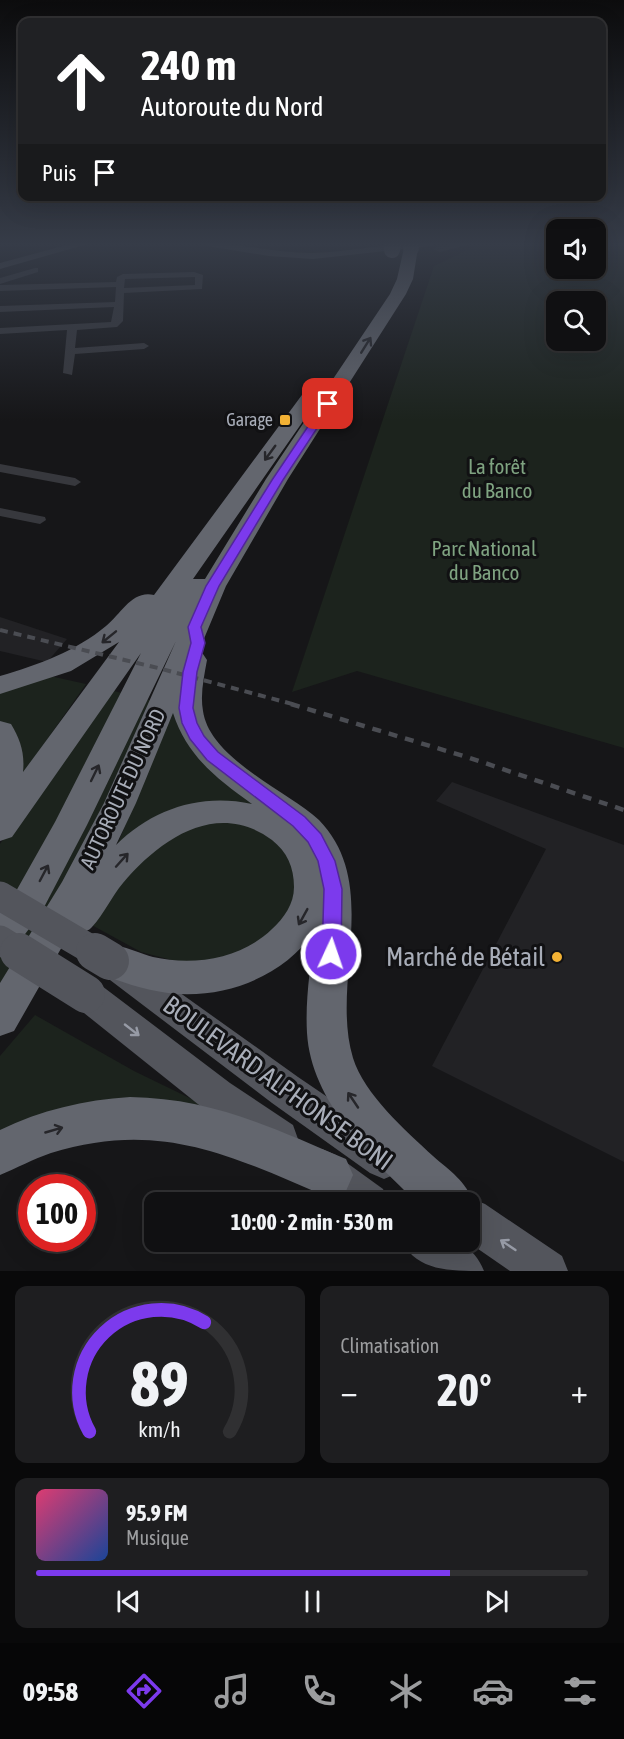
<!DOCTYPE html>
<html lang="fr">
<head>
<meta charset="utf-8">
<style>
  :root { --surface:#101012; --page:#1e1e20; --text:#f1f3f6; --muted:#9c9d9f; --line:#303032; --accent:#7c3aed }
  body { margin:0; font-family:"Asap Condensed",sans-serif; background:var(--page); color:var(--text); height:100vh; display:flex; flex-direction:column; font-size:22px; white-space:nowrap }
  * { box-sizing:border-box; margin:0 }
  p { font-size:20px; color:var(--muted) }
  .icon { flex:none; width:33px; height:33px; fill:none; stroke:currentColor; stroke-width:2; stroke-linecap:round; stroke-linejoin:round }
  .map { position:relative; height:1271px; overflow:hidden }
  .side { display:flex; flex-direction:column; gap:15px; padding:15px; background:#09090a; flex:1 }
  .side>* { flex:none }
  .hud { position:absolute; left:18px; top:18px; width:588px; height:183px; border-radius:12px; box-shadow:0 6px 24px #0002,0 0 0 2px var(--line); background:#202124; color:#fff; overflow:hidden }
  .controls { position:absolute; left:546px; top:219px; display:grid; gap:12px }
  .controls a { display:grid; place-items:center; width:60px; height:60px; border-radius:12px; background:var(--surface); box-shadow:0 6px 24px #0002,0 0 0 2px var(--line); font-size:30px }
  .speed { position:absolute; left:18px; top:1174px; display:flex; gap:12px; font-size:30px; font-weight:700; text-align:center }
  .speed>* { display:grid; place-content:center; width:78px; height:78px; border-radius:50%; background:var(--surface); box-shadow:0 6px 24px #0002,0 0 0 2px var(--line); line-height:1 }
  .speed .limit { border:9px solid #d22; background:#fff; color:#111 }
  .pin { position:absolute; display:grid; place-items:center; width:51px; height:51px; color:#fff; margin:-26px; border-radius:12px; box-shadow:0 3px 9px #0006 }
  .me { position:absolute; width:66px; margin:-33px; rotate:3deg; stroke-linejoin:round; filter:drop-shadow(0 0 4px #0008) }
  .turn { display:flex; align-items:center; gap:21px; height:126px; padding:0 24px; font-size:27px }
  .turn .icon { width:78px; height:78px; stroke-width:2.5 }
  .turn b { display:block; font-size:42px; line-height:51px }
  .then { display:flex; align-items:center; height:57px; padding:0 24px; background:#0003; gap:12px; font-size:22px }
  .big { font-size:45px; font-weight:700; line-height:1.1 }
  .side .widget { flex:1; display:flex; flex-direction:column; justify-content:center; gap:9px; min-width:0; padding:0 21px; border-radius:12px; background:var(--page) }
  .side .dial { align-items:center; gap:0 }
  .dial svg { height:156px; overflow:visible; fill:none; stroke:var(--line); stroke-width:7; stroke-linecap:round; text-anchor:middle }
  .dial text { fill:var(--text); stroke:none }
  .song { display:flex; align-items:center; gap:18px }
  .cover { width:72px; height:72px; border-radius:9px; background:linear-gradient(135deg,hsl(340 70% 55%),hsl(220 70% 35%)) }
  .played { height:6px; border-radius:3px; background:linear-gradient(90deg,var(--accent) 75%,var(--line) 75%) }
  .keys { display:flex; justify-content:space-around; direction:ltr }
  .heat { display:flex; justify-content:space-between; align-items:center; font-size:33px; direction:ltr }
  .side .tiles { flex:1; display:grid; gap:15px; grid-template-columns:1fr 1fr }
  .widget:last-child { grid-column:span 2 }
  .trip { position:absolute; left:144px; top:1192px; width:336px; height:60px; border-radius:12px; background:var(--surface); box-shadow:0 6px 24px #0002,0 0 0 2px var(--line); font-weight:700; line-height:60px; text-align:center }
  .dock { display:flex; height:96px; justify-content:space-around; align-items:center; background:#060607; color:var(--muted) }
  .dock .icon { width:42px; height:42px }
  .dock .on { color:var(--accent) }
  .dock b { font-size:27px; color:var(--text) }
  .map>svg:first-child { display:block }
  .built { fill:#222225 }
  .green { fill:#1c231d; fill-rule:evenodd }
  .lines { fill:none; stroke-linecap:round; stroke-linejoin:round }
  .stream { stroke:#2c353c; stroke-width:2 }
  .street { fill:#37383d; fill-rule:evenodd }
  .secondary { fill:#45474d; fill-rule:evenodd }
  .primary { fill:#53555c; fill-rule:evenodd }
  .highway { fill:#63666e; fill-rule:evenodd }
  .rail-far1 { stroke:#4a4c52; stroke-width:4; stroke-dasharray:8 6; stroke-linecap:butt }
  .rail { stroke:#4a4c52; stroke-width:4.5; stroke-dasharray:9 8; stroke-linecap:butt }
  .primary-bridge-far1 { stroke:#53555c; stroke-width:29 }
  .primary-bridge { stroke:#53555c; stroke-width:38 }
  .highway-bridge { stroke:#63666e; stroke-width:16 }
  .oneway { stroke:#26262a }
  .oneway2 { stroke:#979ba6 }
  .route { fill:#7c3aed; stroke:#51269a; stroke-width:1.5 }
  .poi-dot { fill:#f2b134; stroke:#111113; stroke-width:2 }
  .labels { text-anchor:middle; stroke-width:6; stroke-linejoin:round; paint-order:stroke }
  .far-poi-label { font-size:18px; fill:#a8adb8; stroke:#111113; text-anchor:end }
  .park-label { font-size:21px; fill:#7fa381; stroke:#111113 }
  .street-label { font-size:21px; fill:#a8adb8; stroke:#111113 }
  .near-poi-label { font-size:26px; fill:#a8adb8; stroke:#111113; text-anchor:end }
  .near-street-label { font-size:26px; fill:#a8adb8; stroke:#111113 }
</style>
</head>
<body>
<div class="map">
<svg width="624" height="1271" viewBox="0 0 624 1271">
  <rect width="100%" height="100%" fill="#161618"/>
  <!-- built -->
  <g class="built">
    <path d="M0,617L67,639L47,662L0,651Z"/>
    <path d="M452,782L624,845V1162L432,1066L546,849L436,801Z"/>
  </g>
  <!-- green -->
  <g class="green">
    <path d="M473,243H556V268H596V243H624V748L357,671L292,692L434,266L474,247ZM556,302H596V340H556Z"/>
    <path d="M50,676L86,684L13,788L0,792V690Z"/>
    <path d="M110,690L153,701L114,802L0,999V844Z"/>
    <path d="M174,707L270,808L295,857L297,915L237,962H179L141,952L88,923L115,850Z"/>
    <path d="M35,1015L134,1071L204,1105L0,1147V1056Z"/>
  </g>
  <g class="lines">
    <!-- stream -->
    <path class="stream" d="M435,249L457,243"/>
    <!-- street -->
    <g class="street">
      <path d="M462,243H475L440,252L436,250Z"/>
      <path d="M35,268H38V272L0,284V278Z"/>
      <path d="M194,272L203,275L202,289L124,293L123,321L117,327L77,330L75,348L144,343L149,346L144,349L75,354L72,375L63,373L67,330L0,334V328L111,322L114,307L0,312V306L115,302L116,287L0,291V285L116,282L117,277L123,274ZM195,277V285L124,288L125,279Z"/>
      <path d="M0,464L75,478L81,482L75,486L0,472Z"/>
      <path d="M0,508L45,517L46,520L40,524L0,516Z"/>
    </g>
    <!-- secondary -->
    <g class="secondary">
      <path d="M74,243H91L0,269V263Z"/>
      <path d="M202,243C239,243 275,253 312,253C354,252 395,241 436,243L431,246L313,259L269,256L207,246Z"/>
    </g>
    <!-- primary -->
    <g class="primary">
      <path d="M122,955L134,960L298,1077L398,1145L404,1159L398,1173L384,1179L370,1173L272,1103L110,980L105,970L110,960Z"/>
      <path d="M86,979L98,983L230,1083L293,1125L298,1139L293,1153L279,1158L265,1153L204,1109L74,1005L69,994L74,983Z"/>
      <path d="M322,1149L336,1155L383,1189L389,1203H335L308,1183L302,1169L308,1155Z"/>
      <path d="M470,1198L485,1204L562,1256L568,1271H510L468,1242H470V1203H459Z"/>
      <path d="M402,1242C438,1242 468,1232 484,1271C449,1271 418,1271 402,1242Z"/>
    </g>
    <!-- highway -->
    <g class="highway">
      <path d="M411,244L418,248L413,279L406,294L288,479L226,586L198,653L203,654L207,660C204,677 200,694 203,711C210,759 286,790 319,820C382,885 330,982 353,1058C364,1094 406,1131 433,1156C451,1172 465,1180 474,1203L470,1214V1203H418C371,1159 311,1101 307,1033C305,999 311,965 314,932C283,977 223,1000 168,993C144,990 119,981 97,973L91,961L97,949C100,948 106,945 109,945C120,944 142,954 153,957C194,966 241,959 272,929C284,918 294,904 294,887C294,867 287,852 272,840C217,799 160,839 123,883C112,896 104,914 92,927C87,933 78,933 71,931L14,1031L0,1036V983L62,882L104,803L176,641L87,825L41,913L13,950L0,955V912L15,893L55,822L141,653L12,837L0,841V721L11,724C20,739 25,753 23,772L119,642L71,671L0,694V676C38,665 76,651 106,626C122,613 132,590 154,595L313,380H327L329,384L193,579H205L266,479L390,294L397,279L404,248ZM173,713C187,756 216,778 252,804C200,793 153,809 116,845L136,803Z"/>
      <path d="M130,1097C211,1098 273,1128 346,1159L353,1175L346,1191L330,1198C231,1156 161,1119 51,1153C33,1159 17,1168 0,1175V1130C41,1110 84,1100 130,1097Z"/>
    </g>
    <!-- rail-far1 -->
    <path class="rail-far1" d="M0,630L158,668L296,705"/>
    <!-- rail -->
    <path class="rail" d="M291,704L470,758L624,810"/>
    <!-- primary-bridge-far1 -->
    <g class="primary-bridge-far1">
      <path d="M0,896L97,953"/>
      <path d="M0,940L21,953"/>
    </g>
    <!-- primary-bridge -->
    <g class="primary-bridge">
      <path d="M19,952L86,994"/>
      <path d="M95,952L110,961"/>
    </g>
    <!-- highway-bridge -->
    <g class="highway-bridge">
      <path d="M411,244V248"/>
      <path d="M392,250L393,245"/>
    </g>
  </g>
  <!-- one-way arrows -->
  <defs><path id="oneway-shaft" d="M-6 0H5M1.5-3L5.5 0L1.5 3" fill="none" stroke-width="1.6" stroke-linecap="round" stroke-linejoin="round" transform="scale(1.5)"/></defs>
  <g class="oneway">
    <use href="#oneway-shaft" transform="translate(366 345) rotate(-58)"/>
    <use href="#oneway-shaft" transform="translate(270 453) rotate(126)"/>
    <use href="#oneway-shaft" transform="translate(109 637) rotate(141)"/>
    <use href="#oneway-shaft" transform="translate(95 773) rotate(-64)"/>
    <use href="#oneway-shaft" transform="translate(122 860) rotate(-48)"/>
    <use href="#oneway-shaft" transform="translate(44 873) rotate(-62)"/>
    <use href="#oneway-shaft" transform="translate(303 917) rotate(119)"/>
    <use href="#oneway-shaft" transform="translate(353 1100) rotate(-124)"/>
    <use href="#oneway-shaft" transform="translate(54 1130) rotate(-16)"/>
  </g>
  <g class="oneway2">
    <use href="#oneway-shaft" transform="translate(132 1030) rotate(38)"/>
    <use href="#oneway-shaft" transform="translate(508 1245) rotate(-146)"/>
  </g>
  <!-- sky -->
  <linearGradient id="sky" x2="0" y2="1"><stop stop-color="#0c0c0d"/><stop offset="0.58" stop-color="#363c48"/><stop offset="1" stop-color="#363c48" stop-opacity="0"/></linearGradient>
  <rect width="624" height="421" fill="url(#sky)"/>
  <!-- route -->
  <path class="route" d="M325,401L333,404L283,480L219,586L201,627L205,643L197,672L193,708L197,723L204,736L218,752L305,817L321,834L335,861L342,889L341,954L338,960L331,962L324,960L322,954L324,889L318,861L308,842L293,826L207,760L190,739L182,723L179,708L183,672L191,643L188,627L206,586L272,480Z"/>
  <!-- markers -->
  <g class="poi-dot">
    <rect x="279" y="414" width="12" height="12" rx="3"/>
    <circle cx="557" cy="957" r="6"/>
  </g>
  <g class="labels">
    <!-- far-poi labels -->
    <g class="far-poi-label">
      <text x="273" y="426">Garage</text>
    </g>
    <!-- park labels -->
    <g class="park-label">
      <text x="497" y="474">La forêt<tspan x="497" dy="24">du Banco</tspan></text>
      <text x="484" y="556">Parc National<tspan x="484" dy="24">du Banco</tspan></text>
    </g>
    <!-- street labels -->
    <g class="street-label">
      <text transform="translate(123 789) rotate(-65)" y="7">AUTOROUTE DU NORD</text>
    </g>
    <!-- near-poi labels -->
    <g class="near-poi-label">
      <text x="545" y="966">Marché de Bétail</text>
    </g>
    <!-- near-street labels -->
    <g class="near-street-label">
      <text transform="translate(278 1083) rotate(36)" y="9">BOULEVARD ALPHONSE BONI</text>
    </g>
  </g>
</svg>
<div class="controls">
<a><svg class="icon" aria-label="sound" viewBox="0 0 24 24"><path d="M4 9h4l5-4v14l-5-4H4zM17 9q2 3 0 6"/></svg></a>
<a><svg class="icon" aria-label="search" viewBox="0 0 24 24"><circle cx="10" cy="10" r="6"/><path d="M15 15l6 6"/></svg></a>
</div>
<div class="speed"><div class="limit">100</div></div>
<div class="pin" style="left:328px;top:404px;background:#d93025"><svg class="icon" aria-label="arrive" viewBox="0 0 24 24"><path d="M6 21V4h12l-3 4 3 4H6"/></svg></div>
<svg class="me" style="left:331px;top:954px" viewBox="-20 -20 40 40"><circle r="17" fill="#7c3aed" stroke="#fff" stroke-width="3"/><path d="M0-11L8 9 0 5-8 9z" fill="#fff"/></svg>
<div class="trip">10:00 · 2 min · 530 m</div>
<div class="hud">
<div class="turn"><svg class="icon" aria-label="ahead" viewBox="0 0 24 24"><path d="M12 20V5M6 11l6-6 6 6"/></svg><div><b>240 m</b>Autoroute du Nord</div></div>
<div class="then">Puis<svg class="icon" aria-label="arrive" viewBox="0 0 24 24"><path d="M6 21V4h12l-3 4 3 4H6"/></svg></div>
</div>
</div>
<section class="side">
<div class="tiles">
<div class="widget dial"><svg viewBox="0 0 100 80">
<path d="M14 69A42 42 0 1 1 86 69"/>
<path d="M14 69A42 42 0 0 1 73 13" stroke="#7c3aed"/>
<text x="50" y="56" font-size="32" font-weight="700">89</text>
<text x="50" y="72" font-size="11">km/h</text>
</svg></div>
<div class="widget"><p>Climatisation</p>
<div class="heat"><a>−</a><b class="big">20°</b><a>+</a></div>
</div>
<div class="widget">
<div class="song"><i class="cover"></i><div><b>95.9 FM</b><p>Musique</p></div></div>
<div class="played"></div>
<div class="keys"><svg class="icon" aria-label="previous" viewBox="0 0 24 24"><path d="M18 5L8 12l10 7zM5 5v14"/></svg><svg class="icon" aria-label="pause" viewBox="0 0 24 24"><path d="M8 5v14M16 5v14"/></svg><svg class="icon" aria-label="next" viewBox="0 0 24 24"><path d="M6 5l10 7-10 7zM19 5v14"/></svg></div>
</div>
</div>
</section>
<nav class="dock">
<b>09:58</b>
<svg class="icon on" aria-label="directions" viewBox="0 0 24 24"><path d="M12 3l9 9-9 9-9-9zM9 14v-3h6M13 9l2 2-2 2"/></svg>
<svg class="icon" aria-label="music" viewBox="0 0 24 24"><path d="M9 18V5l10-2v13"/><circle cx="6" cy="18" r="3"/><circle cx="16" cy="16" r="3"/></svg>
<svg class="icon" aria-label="phone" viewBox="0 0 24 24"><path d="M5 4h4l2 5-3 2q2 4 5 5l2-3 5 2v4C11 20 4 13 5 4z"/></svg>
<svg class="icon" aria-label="climate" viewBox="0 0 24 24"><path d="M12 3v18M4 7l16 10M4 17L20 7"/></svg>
<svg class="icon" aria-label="car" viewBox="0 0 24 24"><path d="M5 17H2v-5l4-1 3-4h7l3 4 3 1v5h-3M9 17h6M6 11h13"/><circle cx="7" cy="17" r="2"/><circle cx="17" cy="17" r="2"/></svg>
<svg class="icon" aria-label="filters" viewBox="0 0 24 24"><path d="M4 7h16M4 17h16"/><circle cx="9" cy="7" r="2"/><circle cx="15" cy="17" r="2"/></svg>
</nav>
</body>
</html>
